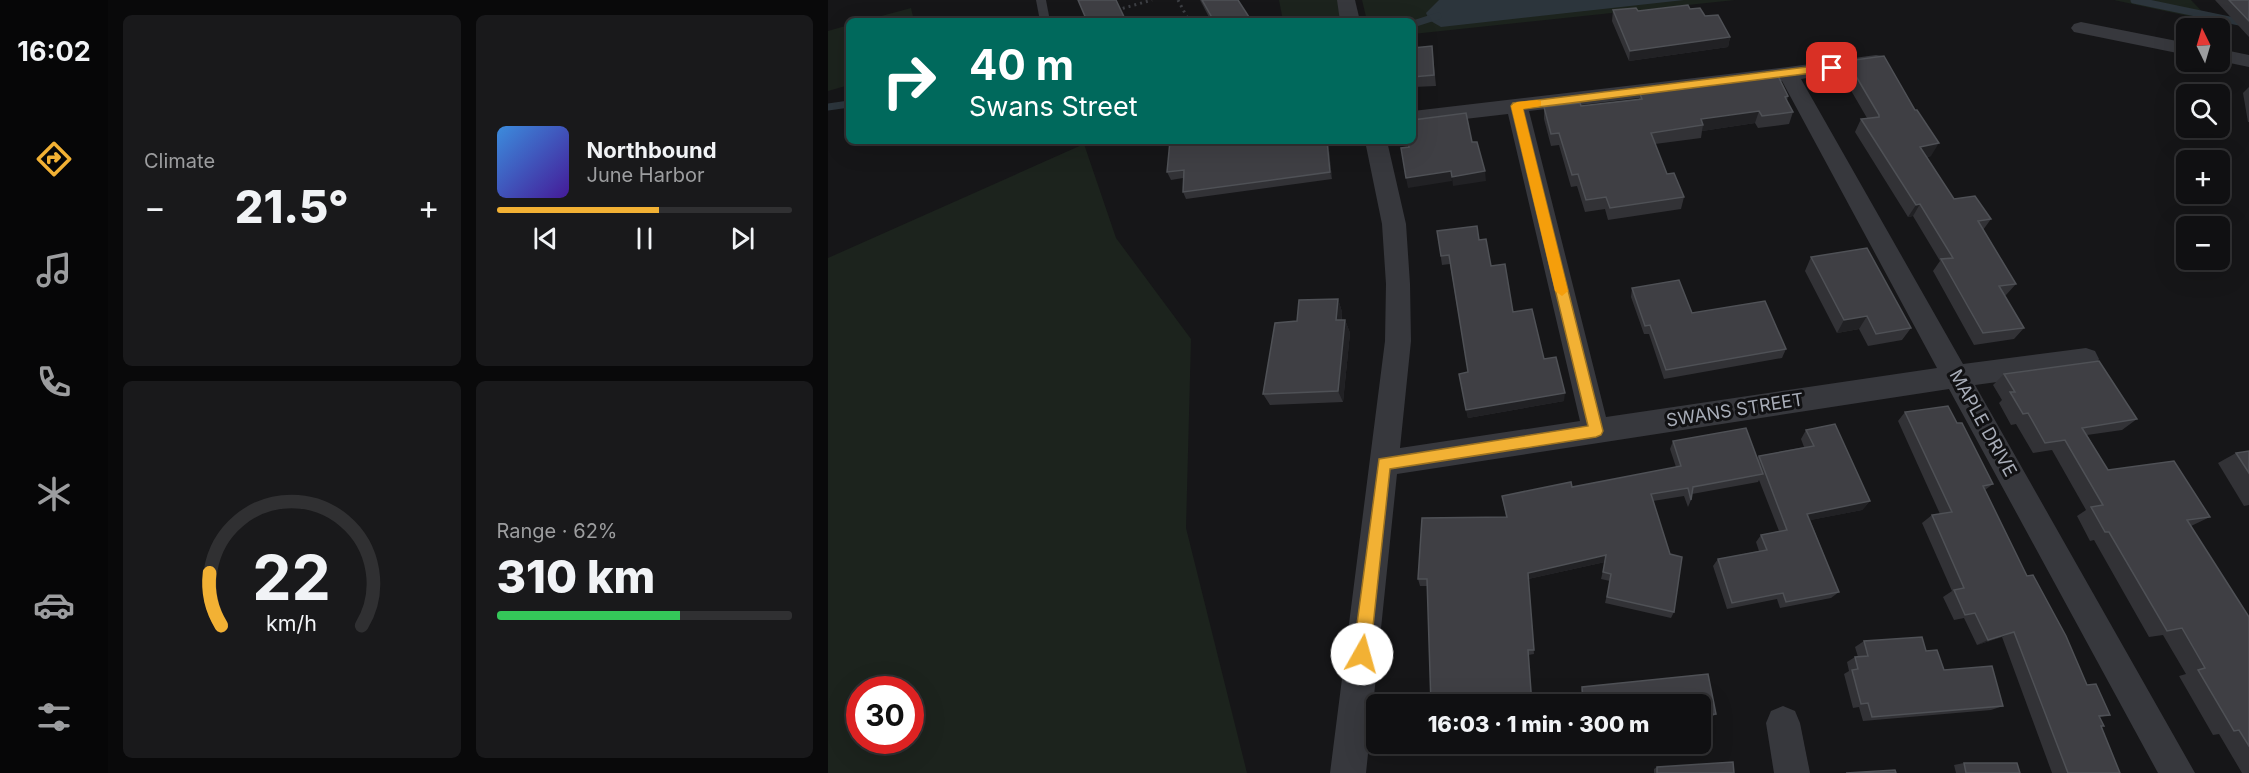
<!DOCTYPE html>
<html lang="en">
<head>
<meta charset="utf-8">
<style>
  :root { --surface:#101012; --page:#19191b; --text:#f1f3f6; --muted:#9c9d9f; --line:#303032; --accent:#f2b134 }
  body { margin:0; font-family:Inter,sans-serif; background:var(--page); color:var(--text); height:100vh; display:flex; flex-direction:column; font-size:22px; white-space:nowrap }
  * { box-sizing:border-box; margin:0 }
  p { font-size:20px; color:var(--muted) }
  .icon { flex:none; width:33px; height:33px; fill:none; stroke:currentColor; stroke-width:2; stroke-linecap:round; stroke-linejoin:round }
  .map { position:relative; flex:1; overflow:hidden }
  .sheet { display:flex; flex-direction:column; gap:15px; padding:15px; background:#09090a; width:720px }
  .sheet>* { flex:none }
  .hud { position:absolute; left:18px; top:18px; width:570px; height:126px; border-radius:9px; box-shadow:0 6px 24px #0002,0 0 0 2px var(--line); background:#00695c; color:#fff; overflow:hidden }
  .needle { width:39px; rotate:355deg }
  .buttons { position:absolute; left:1348px; top:18px; display:grid; gap:12px }
  .buttons a { display:grid; place-items:center; width:54px; height:54px; border-radius:9px; background:var(--surface); box-shadow:0 6px 24px #0002,0 0 0 2px var(--line); font-size:30px }
  .speed { position:absolute; left:18px; top:676px; display:flex; gap:12px; font-size:30px; font-weight:700; text-align:center }
  .speed>* { display:grid; place-content:center; width:78px; height:78px; border-radius:50%; background:var(--surface); box-shadow:0 6px 24px #0002,0 0 0 2px var(--line); line-height:1 }
  .speed .limit { border:9px solid #d22; background:#fff; color:#111 }
  .pin { position:absolute; display:grid; place-items:center; width:51px; height:51px; color:#fff; margin:-26px; border-radius:12px; box-shadow:0 3px 9px #0006 }
  .me { position:absolute; width:66px; margin:-33px; rotate:7deg; stroke-linejoin:round; filter:drop-shadow(0 0 4px #0008) }
  .turn { display:flex; align-items:center; gap:21px; height:126px; padding:0 24px; font-size:27px }
  .turn .icon { width:78px; height:78px; stroke-width:2.5 }
  .turn b { display:block; font-size:42px; line-height:51px }
  .big { font-size:45px; font-weight:800; line-height:1.1 }
  .sheet .widget { flex:1; display:flex; flex-direction:column; justify-content:center; gap:9px; min-width:0; padding:0 21px; border-radius:9px; background:var(--page) }
  .sheet .dial { align-items:center; gap:0 }
  .dial svg { height:156px; overflow:visible; fill:none; stroke:var(--line); stroke-width:7; stroke-linecap:round; text-anchor:middle }
  .dial text { fill:var(--text); stroke:none }
  .song { display:flex; align-items:center; gap:18px }
  .cover { width:72px; height:72px; border-radius:9px; background:linear-gradient(135deg,hsl(210 70% 55%),hsl(260 70% 35%)) }
  .played { height:6px; border-radius:3px; background:linear-gradient(90deg,var(--accent) 55%,var(--line) 55%) }
  .keys { display:flex; justify-content:space-around; direction:ltr }
  .heat { display:flex; justify-content:space-between; align-items:center; font-size:33px; direction:ltr }
  .charge { height:9px; border-radius:4px; background:linear-gradient(90deg,#34c759 62%,var(--line) 0) }
  .sheet .tiles { flex:1; display:grid; gap:15px; grid-template-columns:repeat(2,1fr) }
  .trip { position:absolute; left:538px; top:694px; width:345px; height:60px; border-radius:9px; background:var(--surface); box-shadow:0 6px 24px #0002,0 0 0 2px var(--line); font-weight:800; line-height:60px; text-align:center }
  main { display:flex; flex:1; min-height:0 }
  .tab-bar { display:flex; flex-direction:column; width:108px; justify-content:space-around; align-items:center; background:#060607; color:var(--muted) }
  .tab-bar .icon { width:42px; height:42px }
  .tab-bar .current { color:var(--accent) }
  .tab-bar b { font-size:27px; color:var(--text) }
  .map>svg:first-child { display:block }
  .green { fill:#1c231d; fill-rule:evenodd }
  .water { fill:#2c353c }
  .lines { fill:none; stroke-linecap:round; stroke-linejoin:round }
  .stream { stroke:#2c353c; stroke-width:7 }
  .path { stroke:#3d3f44; stroke-width:3; stroke-dasharray:2 4; stroke-linecap:butt }
  .lane { fill:#37383d; fill-rule:evenodd }
  .street { fill:#37383d; fill-rule:evenodd }
  .wall { fill:#323236 }
  .shaded-wall { fill:#212124 }
  .building { fill:#3f3f44; stroke:#4f5156; stroke-width:1.5 }
  .route { fill:#f2b134; stroke:#9d7322; stroke-width:1.5 }
  .slow { fill:#f59e0b }
  .labels { text-anchor:middle; stroke-width:6; stroke-linejoin:round; paint-order:stroke }
  .street-label { font-size:18px; fill:#a8adb8; stroke:#111113 }
</style>
</head>
<body>
<main>
<nav class="tab-bar">
<b>16:02</b>
<svg class="icon current" aria-label="directions" viewBox="0 0 24 24"><path d="M12 3l9 9-9 9-9-9zM9 14v-3h6M13 9l2 2-2 2"/></svg>
<svg class="icon" aria-label="music" viewBox="0 0 24 24"><path d="M9 18V5l10-2v13"/><circle cx="6" cy="18" r="3"/><circle cx="16" cy="16" r="3"/></svg>
<svg class="icon" aria-label="phone" viewBox="0 0 24 24"><path d="M5 4h4l2 5-3 2q2 4 5 5l2-3 5 2v4C11 20 4 13 5 4z"/></svg>
<svg class="icon" aria-label="climate" viewBox="0 0 24 24"><path d="M12 3v18M4 7l16 10M4 17L20 7"/></svg>
<svg class="icon" aria-label="car" viewBox="0 0 24 24"><path d="M5 17H2v-5l4-1 3-4h7l3 4 3 1v5h-3M9 17h6M6 11h13"/><circle cx="7" cy="17" r="2"/><circle cx="17" cy="17" r="2"/></svg>
<svg class="icon" aria-label="filters" viewBox="0 0 24 24"><path d="M4 7h16M4 17h16"/><circle cx="9" cy="7" r="2"/><circle cx="15" cy="17" r="2"/></svg>
</nav>
<section class="sheet">
<div class="tiles">
<div class="widget"><p>Climate</p>
<div class="heat"><a>−</a><b class="big">21.5°</b><a>+</a></div>
</div>
<div class="widget">
<div class="song"><i class="cover"></i><div><b>Northbound</b><p>June Harbor</p></div></div>
<div class="played"></div>
<div class="keys"><svg class="icon" aria-label="previous" viewBox="0 0 24 24"><path d="M18 5L8 12l10 7zM5 5v14"/></svg><svg class="icon" aria-label="pause" viewBox="0 0 24 24"><path d="M8 5v14M16 5v14"/></svg><svg class="icon" aria-label="next" viewBox="0 0 24 24"><path d="M6 5l10 7-10 7zM19 5v14"/></svg></div>
</div>
<div class="widget dial"><svg viewBox="0 0 100 80">
<path d="M14 69A42 42 0 1 1 86 69"/>
<path d="M14 69A42 42 0 0 1 8 42" stroke="#f2b134"/>
<text x="50" y="56" font-size="32" font-weight="700">22</text>
<text x="50" y="72" font-size="11">km/h</text>
</svg></div>
<div class="widget"><p>Range · 62%</p><b class="big">310 km</b><div class="charge"></div></div>
</div>
</section>
<div class="map">
<svg width="1421" height="773" viewBox="0 0 1421 773">
  <rect width="100%" height="100%" fill="#161618"/>
  <!-- green -->
  <g class="green">
    <path d="M451,0H510L515,21H455Z"/>
    <path d="M534,0H907L585,34V21H539Z"/>
    <path d="M1286,0H1363L1383,21Z"/>
    <path d="M83,8L86,21H35Z"/>
    <path d="M21,25V85L0,91V31Z"/>
    <path d="M256,144L288,238L363,339L358,528L419,773H0V258ZM32,690H82V741H32Z"/>
  </g>
  <!-- water -->
  <path class="water" d="M611,0H856L613,27L601,20L598,13Z"/>
  <g class="lines">
    <!-- stream -->
    <g class="stream">
      <path d="M1306,0L1421,24"/>
      <path d="M585,24L610,16"/>
      <path d="M0,107L21,104"/>
    </g>
    <!-- path -->
    <g class="path">
      <path d="M350,0L361,21"/>
      <path d="M289,10L324,0"/>
      <path d="M251,21L262,18"/>
    </g>
    <!-- lane -->
    <path class="lane" d="M208,0H218L222,21H212Z"/>
    <!-- street -->
    <g class="street">
      <path d="M509,0H527L532,21H512Z"/>
      <path d="M1253,22L1359,43V55L1246,32L1243,28L1246,24Z"/>
      <path d="M1392,49L1421,55V67L1392,61Z"/>
      <path d="M1048,55L1055,56L1058,61L1055,66L973,79L1135,364L1258,348L1267,351L1271,359L1267,367L1258,370L1147,385L1367,773H1330L1121,389L569,474L538,773H502L557,341L558,284L554,224L537,141H559L578,224L582,284L583,341L572,448L752,421L680,114L585,125V111L960,67ZM954,81L1109,368L778,417L701,111Z"/>
      <path d="M955,706L967,711L972,723L982,773H946L938,723L943,711Z"/>
    </g>
  </g>
  <!-- wall -->
  <g class="wall">
    <path d="M372,0H410L423,21H383Z"/>
    <path d="M1387,0H1421V37Z"/>
    <path d="M862,9L877,16L902,37L900,47L801,61L784,21L785,10L810,11Z"/>
    <path d="M604,46L608,86L585,87V48Z"/>
    <path d="M1019,61L1103,156L1099,157L1126,199L1163,219L1155,230L1188,284L1178,295L1177,296L1196,328L1186,339L1146,345L1105,271L1112,261L1085,216L1080,217L1027,132L1033,119L1039,118L1014,75Z"/>
    <path d="M1421,87V122H1420L1415,93Z"/>
    <path d="M812,94L960,96L959,101L965,112L961,124L930,128L927,123L874,131L873,138L827,144L839,174L856,197L853,209L780,220L777,209L757,212L749,186L743,187L731,145L723,146L716,119V107L753,106L811,99Z"/>
    <path d="M500,141L504,179L358,199L355,192V178L343,180L339,172Z"/>
    <path d="M609,231L651,240L685,312L716,359L736,401L640,418L631,374L640,372L622,264L614,265Z"/>
    <path d="M983,257L1083,328L1074,340L1040,346L1031,329L1009,333L977,271Z"/>
    <path d="M804,288L864,313L958,349L954,358L836,379L821,334H816L803,297Z"/>
    <path d="M510,299L514,312V320H517L522,333L515,402L442,405L435,394L469,321Z"/>
    <path d="M1176,374L1309,419L1294,430L1259,435L1280,470L1382,517L1363,526L1421,617V773H1414L1391,734L1385,735L1351,676L1358,674L1335,635L1321,637L1266,540L1262,541L1249,516L1258,510L1224,450L1205,453L1188,424L1183,425L1171,403L1174,400L1165,385Z"/>
    <path d="M1077,412L1129,423L1165,484L1157,490L1199,576L1259,685L1282,715L1272,717L1273,727L1292,773H1224L1174,637L1149,645L1136,618L1126,620L1115,597L1124,591L1094,523L1104,515L1112,514L1070,421Z"/>
    <path d="M978,430L1042,501L1034,510L982,520L1011,592L1003,598L952,608L949,599L899,609L885,566L890,559L931,551L928,542L933,535L951,531L931,480L930,482L864,494L863,500L860,507L856,496L825,501L846,612L843,618L777,603L782,581L773,579L777,562L700,579L706,654L700,655L599,586H592L590,579L678,517L674,496L744,487L848,467L842,449L845,441L929,458L931,456L976,447L973,439Z"/>
    <path d="M1421,451V505L1416,506L1390,463L1408,453Z"/>
    <path d="M1036,641L1098,651L1116,670L1175,706L1163,710L1035,721L1031,707L1025,708L1016,674L1021,671L1019,662L1027,657H1030L1027,647Z"/>
    <path d="M880,674L888,714L884,717L873,718V705H755L753,690L754,687Z"/>
    <path d="M604,744H683L607,751L604,749Z"/>
    <path d="M1136,763L1192,773H1128L1126,765Z"/>
    <path d="M829,767L906,773H826V769Z"/>
  </g>
  <!-- shaded-wall -->
  <g class="shaded-wall">
    <path d="M902,37L900,47L801,61L802,51Z"/>
    <path d="M931,111L927,123L874,131L875,125L873,119Z"/>
    <path d="M499,141H500L504,179L502,172Z"/>
    <path d="M1111,143L1103,156L1085,160L1092,147Z"/>
    <path d="M623,171L624,181L580,188L578,178Z"/>
    <path d="M657,171L658,181L625,186L624,177Z"/>
    <path d="M1092,204L1085,216L1080,217L1088,205Z"/>
    <path d="M510,299L514,312L513,333L508,320Z"/>
    <path d="M1039,316L1031,329L1009,333L1016,320Z"/>
    <path d="M517,320L522,333L515,402L510,391Z"/>
    <path d="M737,393L736,401L640,418L638,410Z"/>
    <path d="M1042,501L1034,510L973,522L979,514Z"/>
    <path d="M778,555L777,562L700,579V573Z"/>
    <path d="M1186,632L1174,637L1149,645L1160,640Z"/>
  </g>
  <!-- building -->
  <g class="building">
    <path d="M250,0H288L298,21H259Z"/>
    <path d="M374,0H410L423,20L386,21Z"/>
    <path d="M1401,0H1421V21Z"/>
    <path d="M860,5L862,9L872,8L877,16L890,15L902,37L802,51L785,10L808,8L810,11Z"/>
    <path d="M604,46L606,75L585,77V48Z"/>
    <path d="M1056,56L1087,110H1089L1111,143L1092,147L1126,199L1147,196L1163,219L1150,221L1188,284L1171,286L1196,328L1155,333L1113,259L1125,258L1092,204L1088,205L1033,119L1051,117V115L1019,61Z"/>
    <path d="M949,74L960,96L957,97L965,112L934,116L931,111L873,119L875,125L823,133L839,174L846,173L856,197L782,208L778,197L758,200L750,174L744,175L731,133L723,134L716,107L752,103L753,106L814,99L812,94Z"/>
    <path d="M638,113L644,142H649L657,171L624,177L623,171L578,178L573,148L581,147L580,141H585V120Z"/>
    <path d="M342,141H499L502,172L355,192L356,170L339,172Z"/>
    <path d="M649,226L651,240L658,239L663,266L677,264L685,312L704,309L716,359L728,357L737,393L638,410L631,374L640,372L621,255L613,256L609,231Z"/>
    <path d="M1039,248L1083,328L1048,334L1039,316L1016,320L983,257Z"/>
    <path d="M851,280L864,313L937,301L958,349L838,370L822,325L817,326L804,288Z"/>
    <path d="M510,299L508,320H517L510,391L435,394L447,323L469,321L471,300Z"/>
    <path d="M1271,361L1309,419L1254,428L1280,470L1346,461L1382,517L1359,520L1421,617V746L1411,730L1406,731L1370,670L1377,668L1354,628L1339,631L1281,532H1277L1263,507L1275,505L1237,440L1217,443L1200,413L1195,414L1182,392H1187L1176,374Z"/>
    <path d="M1120,406L1129,423H1134L1165,484L1155,486L1199,576L1205,575L1238,636L1259,685L1268,684L1282,715L1271,716L1276,726H1273L1292,773H1240L1186,632L1160,640L1147,613L1137,615L1126,590L1136,588L1104,515L1124,512L1077,412Z"/>
    <path d="M1007,424L1042,501L979,514L1011,592L958,602L955,593L904,603L890,559L939,550L933,535L959,530L931,456L986,446L978,430Z"/>
    <path d="M918,428L935,474L865,487L863,500L860,488L823,494L842,554L854,557L846,612L779,597L783,574L775,572L778,555L700,573L706,650H700L704,705H603L599,579H590L594,518L679,517L674,496L743,482L744,487L853,466L845,441Z"/>
    <path d="M1421,451V473L1408,453Z"/>
    <path d="M1094,637L1098,651L1109,650L1116,670L1164,666L1175,706L1044,717L1040,703L1033,704L1024,670L1030,669L1027,657L1040,656L1036,641Z"/>
    <path d="M880,674L888,714L873,715V705H756L754,687Z"/>
    <path d="M604,744H653L604,749Z"/>
    <path d="M905,762L906,773H829V767Z"/>
    <path d="M1136,763H1189L1192,773H1138Z"/>
    <path d="M1067,770L1068,773H1018Z"/>
  </g>
  <!-- route -->
  <path class="route" d="M1004,64L1008,65V70L695,109L775,431L773,435L768,437L562,469L542,654L540,660L534,662L528,660L525,654L551,459L760,426L683,106L685,103Z"/>
  <!-- slow -->
  <path class="slow" d="M709,100L713,101V106L695,109L740,291L734,296L727,291L683,106L689,102Z"/>
  <g class="labels">
    <!-- street labels -->
    <g class="street-label">
      <text transform="translate(907 410) rotate(-9)" y="6">SWANS STREET</text>
      <text transform="translate(1155 423) rotate(61)" y="6">MAPLE DRIVE</text>
    </g>
  </g>
</svg>
<div class="buttons">
<a><svg class="needle" viewBox="-14 -14 28 28"><path d="M0-13l5 13h-10z" fill="#e53935"/><path d="M0 13l5-13h-10z" fill="#9c9d9f"/></svg></a>
<a><svg class="icon" aria-label="search" viewBox="0 0 24 24"><circle cx="10" cy="10" r="6"/><path d="M15 15l6 6"/></svg></a>
<a>+</a>
<a>−</a>
</div>
<div class="speed"><div class="limit">30</div></div>
<div class="pin" style="left:1004px;top:68px;background:#d93025"><svg class="icon" aria-label="arrive" viewBox="0 0 24 24"><path d="M6 21V4h12l-3 4 3 4H6"/></svg></div>
<svg class="me" style="left:534px;top:654px" viewBox="-20 -20 40 40"><circle r="19" fill="#fff"/><path d="M0-13L10 11 0 6-10 11z" fill="#f2b134"/></svg>
<div class="trip">16:03 · 1 min · 300 m</div>
<div class="hud">
<div class="turn"><svg class="icon" aria-label="right" viewBox="0 0 24 24"><path d="M7 20v-9h11M14 6l5 5-5 5"/></svg><div><b>40 m</b>Swans Street</div></div>
</div>
</div>
</main>
</body>
</html>
